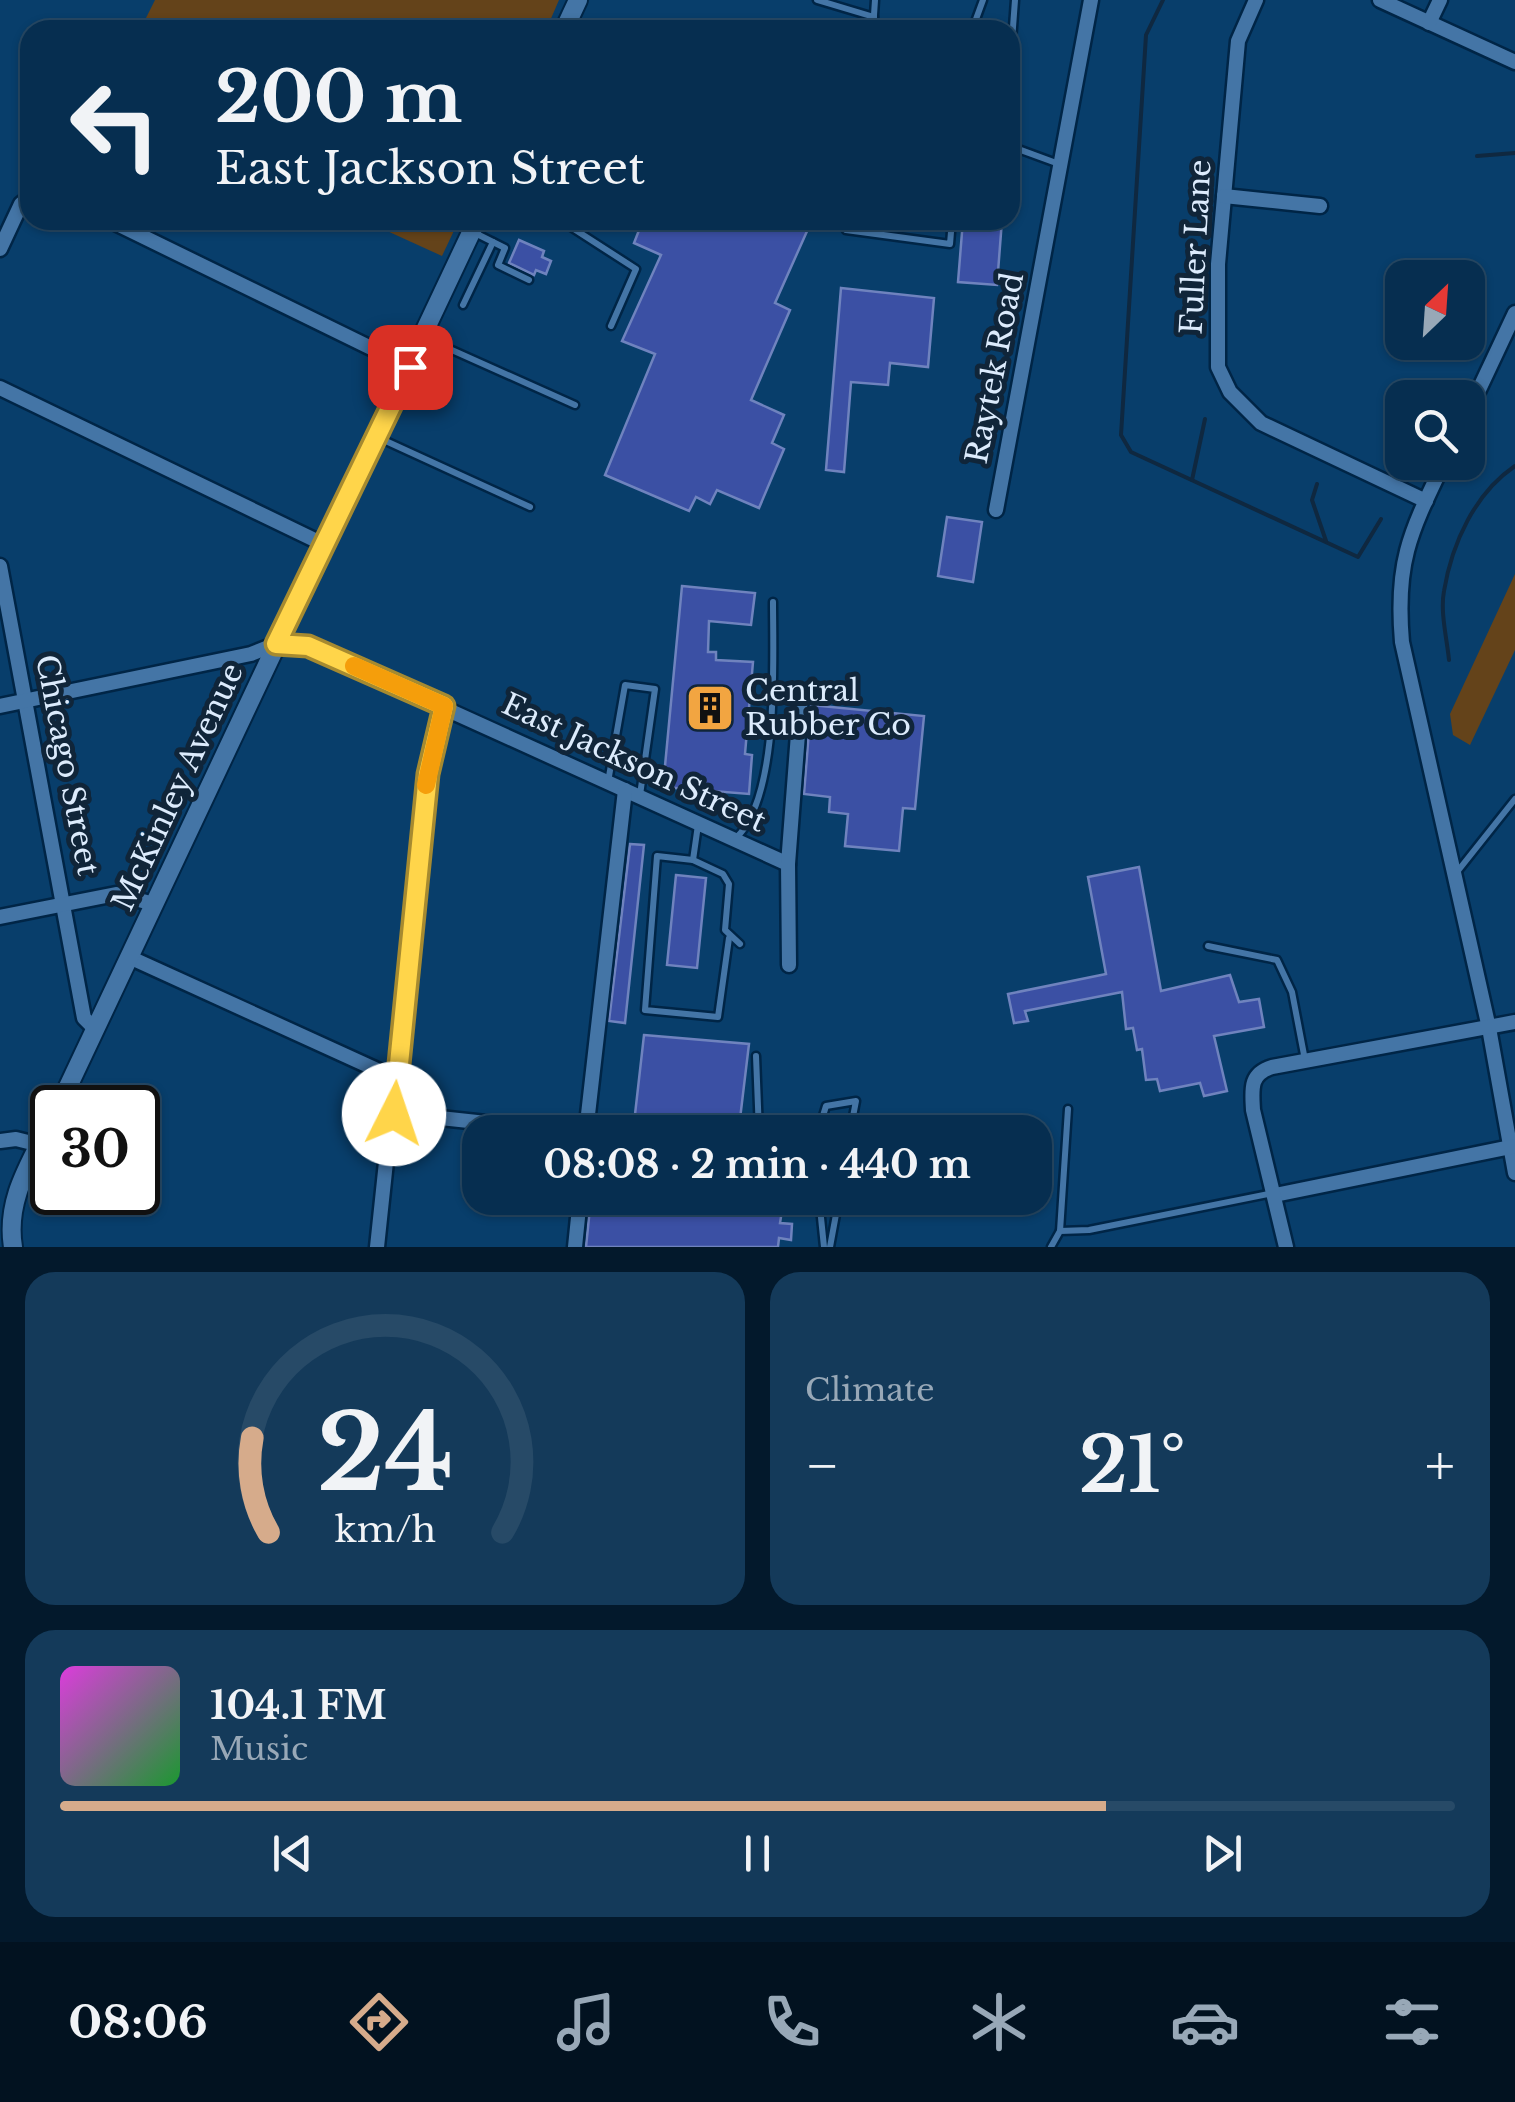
<!DOCTYPE html>
<html lang="en">
<head>
<meta charset="utf-8">
<style>
  :root { --surface:#062e50; --page:#143a5a; --text:#f1f3f6; --muted:#98a8b7; --line:#274a67; --accent:#d6ab8b }
  body { margin:0; font-family:"Libre Baskerville",serif; background:var(--page); color:var(--text); height:100vh; display:flex; flex-direction:column; font-size:38px; white-space:nowrap }
  * { box-sizing:border-box; margin:0 }
  p { font-size:32px; color:var(--muted) }
  .icon { flex:none; width:55px; height:55px; fill:none; stroke:currentColor; stroke-width:2; stroke-linecap:round; stroke-linejoin:round }
  .map { position:relative; height:1247px; overflow:hidden }
  .drawer { display:flex; flex-direction:column; gap:25px; padding:25px; background:#03192c; flex:1 }
  .drawer>* { flex:none }
  .hud { position:absolute; left:20px; top:20px; width:1000px; height:210px; border-radius:30px; box-shadow:0 2px 8px #0004,0 0 0 2px var(--line); background:#062e50; color:var(--text); overflow:hidden }
  .needle { width:65px; rotate:25deg }
  .fabs { position:absolute; left:1385px; top:260px; display:grid; gap:20px }
  .fabs a { display:grid; place-items:center; width:100px; height:100px; border-radius:20px; background:var(--surface); box-shadow:0 2px 8px #0004,0 0 0 2px var(--line); font-size:50px }
  .speed { position:absolute; left:30px; top:1085px; display:flex; gap:20px; font-size:50px; font-weight:700; text-align:center }
  .speed>* { display:grid; place-content:center; width:130px; height:130px; border-radius:50%; background:var(--surface); box-shadow:0 2px 8px #0004,0 0 0 2px var(--line); line-height:1 }
  .speed .limit { border:5px solid #111; border-radius:15px; background:#fff; color:#111 }
  .pin { position:absolute; display:grid; place-items:center; width:85px; height:85px; color:#fff; margin:-42px; border-radius:20px; box-shadow:0 5px 15px #0006 }
  .me { position:absolute; width:110px; margin:-55px; rotate:4deg; stroke-linejoin:round; filter:drop-shadow(0 0 8px #0008) }
  .turn { display:flex; align-items:center; gap:35px; height:210px; padding:0 30px; font-size:45px }
  .turn .icon { width:130px; height:130px; stroke-width:2.5 }
  .turn b { display:block; font-size:70px; line-height:85px }
  .big { font-size:75px; font-weight:800; line-height:1.1 }
  .drawer .card { flex:1; display:flex; flex-direction:column; justify-content:center; gap:15px; min-width:0; padding:0 35px; border-radius:30px; background:var(--page) }
  .drawer .dial { align-items:center; gap:0 }
  .dial svg { height:260px; overflow:visible; fill:none; stroke:var(--line); stroke-width:7; stroke-linecap:round; text-anchor:middle }
  .dial text { fill:var(--text); stroke:none }
  .song { display:flex; align-items:center; gap:30px }
  .cover { width:120px; height:120px; border-radius:15px; background:linear-gradient(135deg,hsl(300 70% 55%),hsl(130 70% 35%)) }
  .played { height:10px; border-radius:5px; background:linear-gradient(90deg,var(--accent) 75%,var(--line) 75%) }
  .keys { display:flex; justify-content:space-around; direction:ltr }
  .heat { display:flex; justify-content:space-between; align-items:center; font-size:55px; direction:ltr }
  .drawer .tiles { flex:1; display:grid; gap:25px; grid-template-columns:1fr 1fr }
  .card:last-child { grid-column:span 2 }
  .trip { position:absolute; left:462px; top:1115px; width:590px; height:100px; border-radius:30px; background:var(--surface); box-shadow:0 2px 8px #0004,0 0 0 2px var(--line); font-weight:800; line-height:100px; text-align:center }
  .dock { display:flex; height:160px; justify-content:space-around; align-items:center; background:#021220; color:var(--muted) }
  .dock .icon { width:70px; height:70px }
  .dock .current { color:var(--accent) }
  .dock b { font-size:45px; color:var(--text) }
  .map>svg:first-child { display:block }
  .green { fill:#64431a }
  .lines { fill:none; stroke-linecap:round; stroke-linejoin:round }
  .stream { stroke:#0f2840; stroke-width:4 }
  .building { fill:#3b50a4; stroke:#6f83be; stroke-width:2.5 }
  .service-casing { stroke:#002546; stroke-width:11 }
  .minor-casing { stroke:#002546; stroke-width:19 }
  .tertiary-casing { stroke:#002546; stroke-width:22 }
  .service { stroke:#4475a6; stroke-width:6 }
  .minor { stroke:#4475a6; stroke-width:14 }
  .tertiary { stroke:#4475a6; stroke-width:18 }
  .route-casing { stroke:#a68a30; stroke-width:25 }
  .route { stroke:#ffd54a; stroke-width:18 }
  .slow { stroke:#f59e0b; stroke-width:18 }
  .labels { text-anchor:middle; stroke-width:10; stroke-linejoin:round; paint-order:stroke }
  .street-label { font-size:30px; fill:#dcebfc; stroke:#102539 }
  .poi-label { font-size:30px; fill:#dcebfc; stroke:#102539; text-anchor:start }
</style>
</head>
<body>
<div class="map">
<svg width="1515" height="1247" viewBox="0 0 1515 1247">
  <rect width="100%" height="100%" fill="#083e6b"/>
  <!-- green -->
  <g class="green">
    <path d="M155,0H559L546,30H140Z"/>
    <path d="M363,220H459L442,256Z"/>
    <path d="M1515,574V650L1470,745L1453,735L1450,714Z"/>
  </g>
  <g class="lines">
    <!-- stream -->
    <g class="stream">
      <path d="M1163,0L1146,35L1121,435L1131,452L1358,557L1381,519"/>
      <path d="M1477,156L1515,153"/>
      <path d="M1192,480L1205,419"/>
      <path d="M1317,484L1312,500L1326,541"/>
      <path d="M1449,660C1447,639 1440,612 1444,591C1452,543 1475,493 1515,466"/>
    </g>
  </g>
  <!-- building -->
  <g class="building">
    <path d="M643,220H812L775,303L790,310L751,400L784,415L772,443L784,449L759,508L717,490L710,504L696,497L689,511L605,475L655,354L622,341L661,255L634,243Z"/>
    <path d="M963,220H1002L997,285L958,282Z"/>
    <path d="M519,240L544,251L542,257L551,261L546,274L536,270L534,275L509,263Z"/>
    <path d="M841,288L934,298L928,367L890,363L888,385L851,382L844,472L826,470Z"/>
    <path d="M947,517L982,522L973,582L938,576Z"/>
    <path d="M682,586L755,593L751,625L709,621L708,652H716V660L753,662L745,754L752,755L749,794L663,787Z"/>
    <path d="M811,705L924,716L915,809L903,808L899,851L845,846L848,814L829,812L830,797L804,794Z"/>
    <path d="M630,844L644,845L625,1023L609,1021Z"/>
    <path d="M1139,867L1161,991L1230,975L1239,1002L1259,999L1264,1027L1214,1036L1227,1091L1204,1096L1200,1083L1160,1091L1157,1079L1146,1080L1142,1049L1137,1050L1133,1028L1126,1029L1122,992L1025,1011L1028,1021L1014,1023L1008,994L1106,974L1088,877Z"/>
    <path d="M676,875L706,878L697,968L667,965Z"/>
    <path d="M644,1035L749,1044L740,1119L708,1118L705,1132H633Z"/>
    <path d="M591,1198H784L780,1223L792,1224L791,1240L779,1238L778,1247H586Z"/>
  </g>
  <g class="lines">
    <!-- service casing -->
    <g class="service-casing">
      <g id="service">
        <path d="M817,0L874,17"/>
        <path d="M873,30L875,0"/>
        <path d="M972,30L983,0"/>
        <path d="M1010,68L1015,0"/>
        <path d="M1010,146L1059,164"/>
        <path d="M560,220L636,269L611,326"/>
        <path d="M847,220L846,230L950,244L952,220"/>
        <path d="M473,232L505,248L498,265L529,280"/>
        <path d="M463,305L493,242"/>
        <path d="M425,338L575,405"/>
        <path d="M377,437L530,507"/>
        <path d="M608,782L625,685L655,689L640,795"/>
        <path d="M698,825L693,860L723,874L729,884L725,930L740,944"/>
        <path d="M735,839C780,798 773,660 773,602"/>
        <path d="M693,860L657,856L645,1010L718,1017L729,938"/>
        <path d="M1457,872L1515,799"/>
        <path d="M1208,946L1277,960L1292,992L1305,1060"/>
        <path d="M756,1056L759,1132"/>
        <path d="M818,1132L826,1106L856,1101L850,1132"/>
        <path d="M819,1198L824,1247"/>
        <path d="M1060,1231L1068,1109"/>
        <path d="M830,1247L839,1198"/>
        <path d="M1051,1247L1060,1231L1089,1230L1273,1193"/>
      </g>
    </g>
    <!-- minor casing -->
    <g class="minor-casing">
      <g id="minor">
        <path d="M1256,0L1238,41L1218,264V367L1230,392L1261,423L1426,501"/>
        <path d="M1380,0L1515,62"/>
        <path d="M1429,23L1440,0"/>
        <path d="M1224,196L1320,206"/>
        <path d="M109,220L410,367"/>
        <path d="M0,249L21,204L30,197"/>
        <path d="M0,388L323,544"/>
        <path d="M1468,413L1515,313"/>
        <path d="M1444,462C1410,533 1395,562 1402,642L1489,1028L1515,1173"/>
        <path d="M996,510L1091,0"/>
        <path d="M0,566L84,1018L95,1029"/>
        <path d="M0,706L251,654L276,644L309,647L788,864"/>
        <path d="M0,917L116,894L154,904"/>
        <path d="M129,957L397,1079"/>
        <path d="M789,965L788,864L801,695"/>
        <path d="M394,1113L570,1132"/>
        <path d="M586,1132L625,790"/>
        <path d="M0,1141L16,1139L40,1145"/>
        <path d="M1275,1195L1515,1146"/>
        <path d="M377,1247L427,774L445,706"/>
        <path d="M575,1247L580,1198"/>
        <path d="M1286,1247L1253,1110C1252,1090 1249,1074 1272,1067L1515,1022"/>
      </g>
    </g>
    <!-- tertiary casing -->
    <g class="tertiary-casing">
      <g id="tertiary">
        <path d="M564,30L578,0"/>
        <path d="M58,1108L477,220"/>
        <path d="M13,1247C5,1198 32,1161 52,1119"/>
      </g>
    </g>
    <!-- service -->
    <use href="#service" class="service"/>
    <!-- minor -->
    <use href="#minor" class="minor"/>
    <!-- tertiary -->
    <use href="#tertiary" class="tertiary"/>
  </g>
  <g class="lines">
    <!-- route casing -->
    <g class="route-casing">
      <path id="route" d="M394,1114L428,774L444,706L308,646L276,644L410,367"/>
    </g>
    <!-- route -->
    <use href="#route" class="route"/>
    <!-- slow -->
    <path class="slow" d="M354,666L444,706L426,785"/>
  </g>
  <!-- icons -->
  <defs>
    <g id="building-square" transform="scale(2.5)"><rect x="-9" y="-9" width="18" height="18" rx="4" fill="#f2a541" stroke="#102539"/><path d="M-4-6H4V6H1V3H-1V6H-4ZM-2.5-4.3h1.7v1.8h-1.7ZM.8-4.3h1.7v1.8H.8ZM-2.5-1h1.7V.8h-1.7ZM.8-1h1.7V.8H.8Z" fill="#111"/></g>
  </defs>
  <g fill-rule="evenodd">
    <use href="#building-square" x="710" y="708"/>
  </g>
  <g class="labels">
    <!-- street labels -->
    <g class="street-label">
      <text transform="translate(1196 247) rotate(-87)" y="10">Fuller Lane</text>
      <text transform="translate(995 368) rotate(-79)" y="10">Raytek Road</text>
      <text transform="translate(634 763) rotate(25)" y="10">East Jackson Street</text>
      <text transform="translate(67 765) rotate(79)" y="10">Chicago Street</text>
      <text transform="translate(178 787) rotate(-65)" y="10">McKinley Avenue</text>
    </g>
    <!-- poi labels -->
    <g class="poi-label">
      <text x="745" y="701">Central<tspan x="745" dy="34">Rubber Co</tspan></text>
    </g>
  </g>
</svg>
<div class="fabs">
<a><svg class="needle" viewBox="-14 -14 28 28"><path d="M0-13l5 13h-10z" fill="#e53935"/><path d="M0 13l5-13h-10z" fill="#98a8b7"/></svg></a>
<a><svg class="icon" aria-label="search" viewBox="0 0 24 24"><circle cx="10" cy="10" r="6"/><path d="M15 15l6 6"/></svg></a>
</div>
<div class="speed"><div class="limit">30</div></div>
<div class="pin" style="left:410px;top:367px;background:#d93025"><svg class="icon" aria-label="arrive" viewBox="0 0 24 24"><path d="M6 21V4h12l-3 4 3 4H6"/></svg></div>
<svg class="me" style="left:394px;top:1114px" viewBox="-20 -20 40 40"><circle r="19" fill="#fff"/><path d="M0-13L10 11 0 6-10 11z" fill="#ffd54a"/></svg>
<div class="trip">08:08 · 2 min · 440 m</div>
<div class="hud">
<div class="turn"><svg class="icon" aria-label="left" viewBox="0 0 24 24"><path d="M17 20v-9H6M10 6l-5 5 5 5"/></svg><div><b>200 m</b>East Jackson Street</div></div>
</div>
</div>
<section class="drawer">
<div class="tiles">
<div class="card dial"><svg viewBox="0 0 100 80">
<path d="M14 69A42 42 0 1 1 86 69"/>
<path d="M14 69A42 42 0 0 1 9 40" stroke="#d6ab8b"/>
<text x="50" y="56" font-size="32" font-weight="700">24</text>
<text x="50" y="72" font-size="11">km/h</text>
</svg></div>
<div class="card"><p>Climate</p>
<div class="heat"><a>−</a><b class="big">21°</b><a>+</a></div>
</div>
<div class="card">
<div class="song"><i class="cover"></i><div><b>104.1 FM</b><p>Music</p></div></div>
<div class="played"></div>
<div class="keys"><svg class="icon" aria-label="previous" viewBox="0 0 24 24"><path d="M18 5L8 12l10 7zM5 5v14"/></svg><svg class="icon" aria-label="pause" viewBox="0 0 24 24"><path d="M8 5v14M16 5v14"/></svg><svg class="icon" aria-label="next" viewBox="0 0 24 24"><path d="M6 5l10 7-10 7zM19 5v14"/></svg></div>
</div>
</div>
</section>
<nav class="dock">
<b>08:06</b>
<svg class="icon current" aria-label="directions" viewBox="0 0 24 24"><path d="M12 3l9 9-9 9-9-9zM9 14v-3h6M13 9l2 2-2 2"/></svg>
<svg class="icon" aria-label="music" viewBox="0 0 24 24"><path d="M9 18V5l10-2v13"/><circle cx="6" cy="18" r="3"/><circle cx="16" cy="16" r="3"/></svg>
<svg class="icon" aria-label="phone" viewBox="0 0 24 24"><path d="M5 4h4l2 5-3 2q2 4 5 5l2-3 5 2v4C11 20 4 13 5 4z"/></svg>
<svg class="icon" aria-label="climate" viewBox="0 0 24 24"><path d="M12 3v18M4 7l16 10M4 17L20 7"/></svg>
<svg class="icon" aria-label="car" viewBox="0 0 24 24"><path d="M5 17H2v-5l4-1 3-4h7l3 4 3 1v5h-3M9 17h6M6 11h13"/><circle cx="7" cy="17" r="2"/><circle cx="17" cy="17" r="2"/></svg>
<svg class="icon" aria-label="filters" viewBox="0 0 24 24"><path d="M4 7h16M4 17h16"/><circle cx="9" cy="7" r="2"/><circle cx="15" cy="17" r="2"/></svg>
</nav>
</body>
</html>
